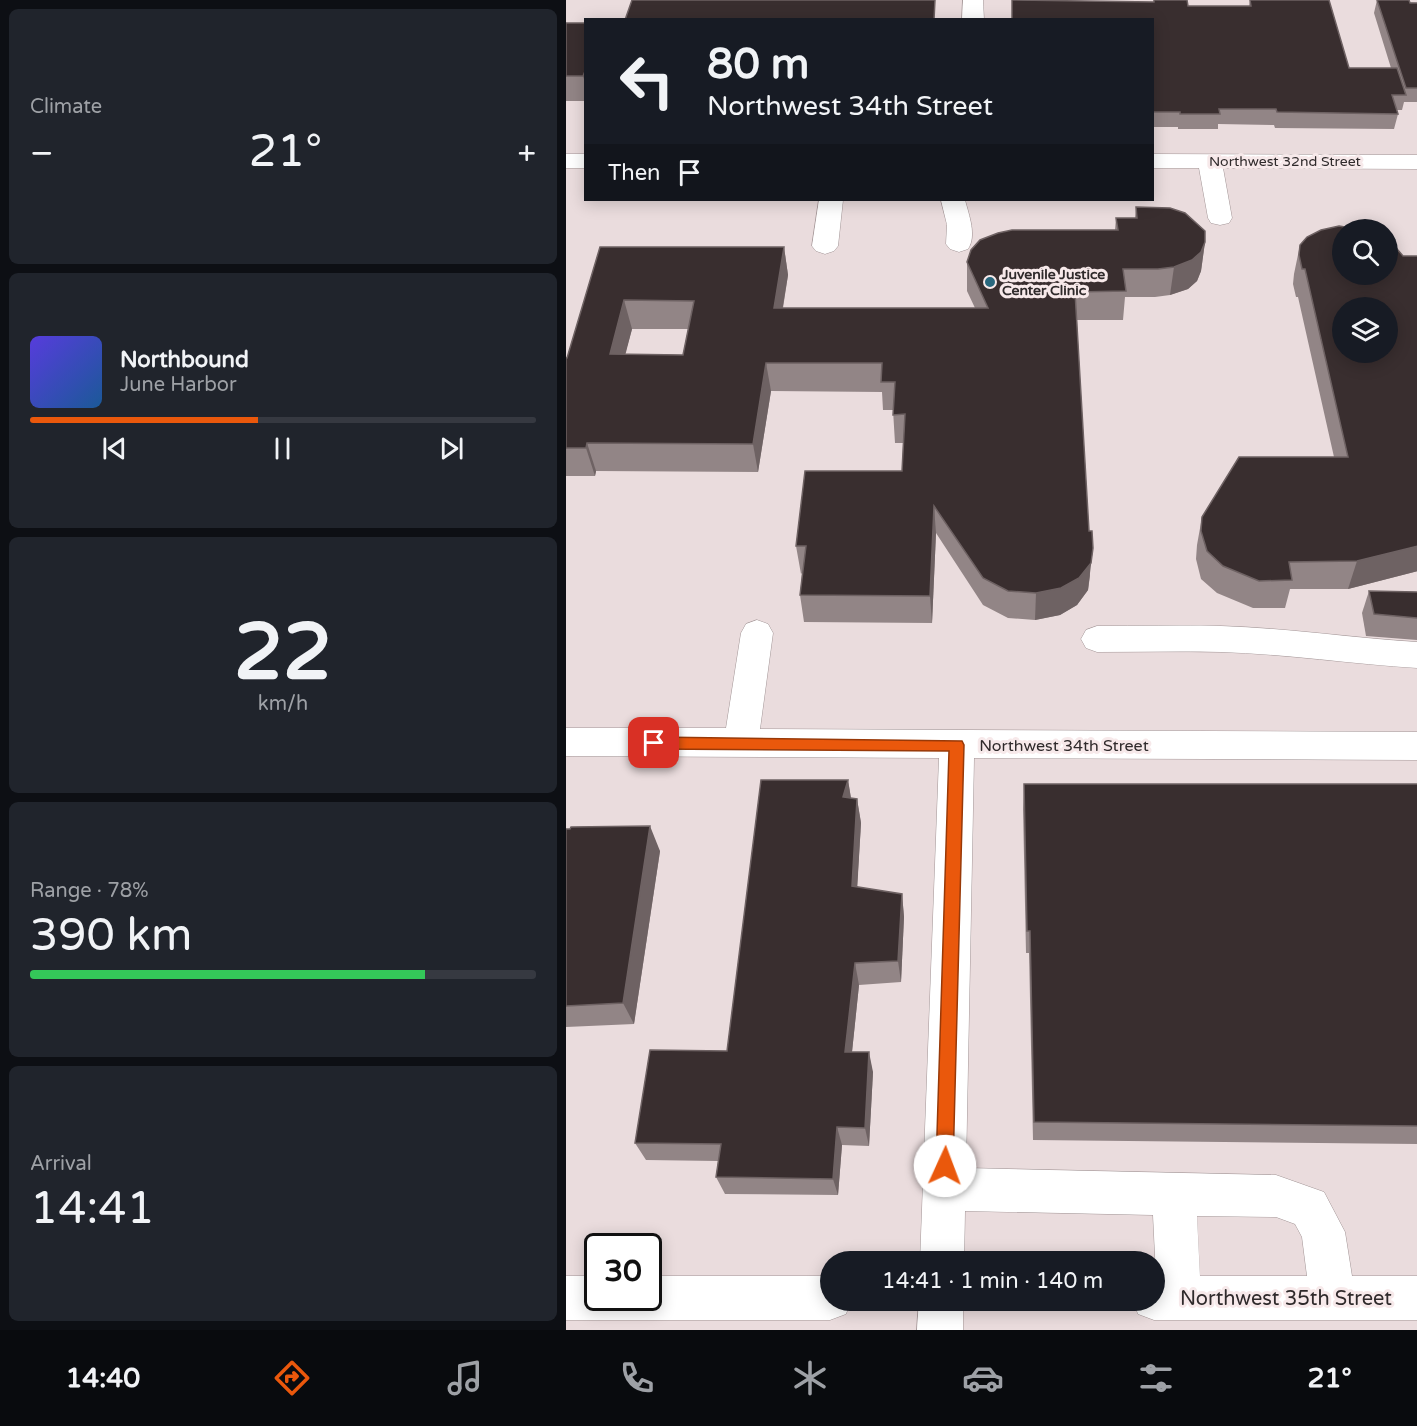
<!DOCTYPE html>
<html lang="en">
<head>
<meta charset="utf-8">
<style>
  :root { --surface:#171b24; --page:#20242c; --text:#f1f3f6; --muted:#9ea1a6; --line:#363941; --accent:#ea580c }
  body { margin:0; font-family:"Varela Round",sans-serif; background:var(--page); color:var(--text); height:100vh; display:flex; flex-direction:column; font-size:22px; white-space:nowrap }
  * { box-sizing:border-box; margin:0 }
  p { font-size:20px; color:var(--muted) }
  .icon { flex:none; width:33px; height:33px; fill:none; stroke:currentColor; stroke-width:2; stroke-linecap:round; stroke-linejoin:round }
  .map { position:relative; flex:1; overflow:hidden }
  .side { display:flex; flex-direction:column; gap:9px; padding:9px; background:#0d0f14; width:566px }
  .side>* { flex:none }
  .hud { position:absolute; left:18px; top:18px; width:570px; height:183px; border-radius:0px; box-shadow:0 3px 15px #0003; background:#171b24; color:var(--text); overflow:hidden }
  .fabs { position:absolute; left:766px; top:219px; display:grid; gap:12px }
  .fabs a { display:grid; place-items:center; width:66px; height:66px; border-radius:50%; background:var(--surface); box-shadow:0 3px 15px #0003; font-size:30px }
  .speed { position:absolute; left:18px; top:1233px; display:flex; gap:12px; font-size:30px; font-weight:700; text-align:center }
  .speed>* { display:grid; place-content:center; width:78px; height:78px; border-radius:50%; background:var(--surface); box-shadow:0 3px 15px #0003; line-height:1 }
  .speed .limit { border:3px solid #111; border-radius:9px; background:#fff; color:#111 }
  .pin { position:absolute; display:grid; place-items:center; width:51px; height:51px; color:#fff; margin:-26px; border-radius:12px; box-shadow:0 3px 9px #0006 }
  .me { position:absolute; width:66px; margin:-33px; rotate:2deg; stroke-linejoin:round; filter:drop-shadow(0 0 4px #0008) }
  .turn { display:flex; align-items:center; gap:21px; height:126px; padding:0 24px; font-size:27px }
  .turn .icon { width:78px; height:78px; stroke-width:2.5 }
  .turn b { display:block; font-size:42px; line-height:51px }
  .then { display:flex; align-items:center; height:57px; padding:0 24px; background:#0003; gap:12px; font-size:22px }
  .big { font-size:45px; font-weight:600; line-height:1.1 }
  .side .tile { flex:1; display:flex; flex-direction:column; justify-content:center; gap:9px; min-width:0; padding:0 21px; border-radius:9px; background:var(--page) }
  .side .dial { align-items:center; gap:0 }
  .dial b { font-size:78px; line-height:1 }
  .song { display:flex; align-items:center; gap:18px }
  .cover { width:72px; height:72px; border-radius:9px; background:linear-gradient(135deg,hsl(250 70% 55%),hsl(210 70% 35%)) }
  .played { height:6px; border-radius:3px; background:linear-gradient(90deg,var(--accent) 45%,var(--line) 45%) }
  .keys { display:flex; justify-content:space-around; direction:ltr }
  .heat { display:flex; justify-content:space-between; align-items:center; font-size:33px; direction:ltr }
  .charge { height:9px; border-radius:4px; background:linear-gradient(90deg,#34c759 78%,var(--line) 0) }
  .trip { position:absolute; left:254px; top:1251px; width:345px; height:60px; border-radius:30px; background:var(--surface); box-shadow:0 3px 15px #0003; font-weight:600; line-height:60px; text-align:center }
  .dock { display:flex; height:96px; justify-content:space-around; align-items:center; background:#090b0e; color:var(--muted) }
  .dock .icon { width:42px; height:42px }
  .dock .current { color:var(--accent) }
  .dock b { font-size:27px; color:var(--text) }
  main { display:flex; flex:1; min-height:0 }
  .map>svg:first-child { display:block }
  .lines { fill:none; stroke-linecap:round; stroke-linejoin:round }
  .minor-casing { stroke:#a29596; stroke-width:1 }
  .minor { fill:#fff; fill-rule:evenodd }
  .wall { fill:#928586; fill-rule:evenodd }
  .shaded-wall { fill:#6e6263 }
  .building { fill:#392e2f; stroke:#6e6263; stroke-width:1.5; fill-rule:evenodd }
  .route { fill:#ea580c; stroke:#983908; stroke-width:1.5 }
  .poi-dot { fill:#29687e; stroke:#f7e9ea; stroke-width:2 }
  .labels { text-anchor:middle; stroke-width:6; stroke-linejoin:round; paint-order:stroke }
  .far-street-label { font-size:14px; fill:#2f2a2b; stroke:#f7e9ea }
  .far-poi-label { font-size:14px; font-weight:bold; fill:#2f2a2b; stroke:#f7e9ea; text-anchor:start }
  .street-label { font-size:16px; fill:#2f2a2b; stroke:#f7e9ea }
  .near-street-label { font-size:20px; fill:#2f2a2b; stroke:#f7e9ea }
</style>
</head>
<body>
<main>
<section class="side">
<div class="tile"><p>Climate</p>
<div class="heat"><a>−</a><b class="big">21°</b><a>+</a></div>
</div>
<div class="tile">
<div class="song"><i class="cover"></i><div><b>Northbound</b><p>June Harbor</p></div></div>
<div class="played"></div>
<div class="keys"><svg class="icon" aria-label="previous" viewBox="0 0 24 24"><path d="M18 5L8 12l10 7zM5 5v14"/></svg><svg class="icon" aria-label="pause" viewBox="0 0 24 24"><path d="M8 5v14M16 5v14"/></svg><svg class="icon" aria-label="next" viewBox="0 0 24 24"><path d="M6 5l10 7-10 7zM19 5v14"/></svg></div>
</div>
<div class="tile dial"><b>22</b><p>km/h</p></div>
<div class="tile"><p>Range · 78%</p><b class="big">390 km</b><div class="charge"></div></div>
<div class="tile"><p>Arrival</p><b class="big">14:41</b></div>
</section>
<div class="map">
<svg width="852" height="1330" viewBox="0 0 852 1330">
  <rect width="100%" height="100%" fill="#eadcdd"/>
  <g class="lines">
    <!-- minor casing -->
    <g class="minor-casing">
      <g id="minor">
        <path d="M397,0H417L418,20H396Z"/>
        <rect x="0" y="154" width="20" height="14"/>
        <path d="M586,154L852,155V169L657,168L666,218L663,223L654,225L645,223L642,218L633,168H586Z"/>
        <path d="M253,200H277L272,246L268,251L259,254L250,251L246,246Z"/>
        <path d="M375,200H399C403,215 411,236 402,249L393,252L384,249L380,244L381,225Z"/>
        <path d="M191,620L202,624L207,633L194,729L852,732V760L408,758L400,1168L710,1175L758,1192L779,1232L786,1276H852V1320H588L572,1314L567,1300H588L590,1276L587,1215L399,1211L398,1262H354L373,758L0,756V728H160L175,633L180,624ZM631,1216L710,1217L729,1224L736,1237L741,1276H634Z"/>
        <path d="M531,626C572,626 614,625 655,626C721,628 786,638 852,642V668C786,664 721,654 655,652C614,651 572,652 531,652L520,648L515,639L520,630Z"/>
        <path d="M0,1276H32V1298H82V1276H264V1300H285L280,1314L264,1320H0Z"/>
        <path d="M353,1300H397V1330H351Z"/>
      </g>
    </g>
    <!-- minor -->
    <use href="#minor" class="minor"/>
  </g>
  <!-- wall -->
  <g class="wall">
    <path d="M588,0L622,6H683L684,0L783,68H825L808,13L811,0L852,3V102H838L836,110H831L832,114L828,129L709,128L708,125L652,124V129H612V127H586V20Z"/>
    <rect x="0" y="23" width="20" height="78"/>
    <path d="M570,207L639,242L635,271L631,281L622,289L604,295L589,297H559L557,320H511L524,576L522,590L511,605L494,615L469,620L442,618L417,605L370,533L366,623L238,622L234,595L236,573L235,574L230,546L336,471L337,443H329L327,410H317L316,392L205,391L192,472L30,471L29,476H0V358H1L34,247H218L222,275L217,308H409L401,291V262L549,230L550,218H569ZM66,329H122L117,355L59,354Z"/>
    <path d="M734,245L852,571L782,589H724L719,608H687L651,593L635,579L630,559L631,545L636,517L768,457L732,297H730L727,284L728,274Z"/>
    <path d="M803,591L852,592V640L800,636L796,613Z"/>
    <path d="M282,780L285,798L291,799L295,823L291,887L336,894L338,917L335,982L293,985L286,1052L307,1072L303,1146L276,1145L272,1195L159,1194L150,1177L152,1161L80,1160L69,1143L161,1051Z"/>
    <path d="M458,784H852V1144L467,1140L463,953H460L457,809Z"/>
    <path d="M0,829L94,851L68,1024L0,1027Z"/>
  </g>
  <!-- shaded-wall -->
  <g class="shaded-wall">
    <path d="M20,69V85L17,76Z"/>
    <path d="M639,242L635,271L631,281L622,289L604,295L608,267Z"/>
    <path d="M218,247L222,275L212,336L208,308Z"/>
    <path d="M58,300L66,329L52,383L44,354Z"/>
    <path d="M200,363L205,391L192,472L187,444Z"/>
    <path d="M21,443L30,471L29,476L20,448Z"/>
    <path d="M368,506L370,533L366,623L364,596Z"/>
    <path d="M852,546V571L782,589L791,561Z"/>
    <path d="M527,548L522,590L511,605L494,615L469,620L470,593Z"/>
    <path d="M282,780L286,805L277,797Z"/>
    <path d="M291,799L295,823L290,909L286,886Z"/>
    <path d="M84,826L94,851L68,1024L57,1003Z"/>
    <path d="M336,894L338,917L335,982L332,961Z"/>
    <path d="M289,963L293,985L284,1071L279,1052Z"/>
    <path d="M303,1052L307,1072L303,1146L299,1128Z"/>
    <path d="M271,1127L276,1145L272,1195L267,1179Z"/>
  </g>
  <!-- building -->
  <g class="building">
    <path d="M66,0H369L368,20H59Z"/>
    <path d="M446,0L588,2V0H621L622,6H685L684,0H763L783,68H831L840,95H826L832,114L711,112L710,109H653L654,114H614V112H586V20H446Z"/>
    <path d="M811,0H843L844,3H852V88H840Z"/>
    <path d="M0,23H20V69L17,76H0Z"/>
    <path d="M570,207L604,208L619,213L639,231V242L635,252L626,260L608,267L592,269H557L560,291L509,292L523,531H526L527,548L525,563L513,578L495,588L470,593L442,591L417,578L368,506L364,596L234,595L240,546H230L239,471H336L339,414L327,415L329,382H315L316,363H200L187,444L21,443L20,448H0V358H1L34,247H218L208,308H422L401,262L405,250L414,240L432,233L446,230H552L550,218H571ZM58,300L128,301L117,355L44,354Z"/>
    <path d="M773,226L797,230H777V274H822V241L826,243L837,256H852V546L791,561L723,562L726,580L693,581L657,566L641,551L635,531L636,517L673,457H782L739,269H736L733,255L734,245L741,237L755,230ZM777,308H822V352H777Z"/>
    <path d="M803,591L852,592V618L808,614Z"/>
    <path d="M195,780H282L277,797L291,799L286,886L336,894L332,961L289,963L279,1052H303L299,1128L271,1127L267,1179L150,1177L155,1144L69,1143L84,1050L161,1051Z"/>
    <path d="M458,784H852V1126L468,1122L464,931H461Z"/>
    <path d="M84,826L57,1003L0,1006V829H4L5,827Z"/>
  </g>
  <!-- route -->
  <path class="route" d="M88,737L396,741L398,745L387,1166L385,1172L379,1174L372,1172L370,1166L383,751L88,749L83,747L80,743L83,739Z"/>
  <!-- markers -->
  <circle class="poi-dot" cx="424" cy="282" r="6"/>
  <g class="labels">
    <!-- far-street labels -->
    <g class="far-street-label">
      <text x="719" y="166">Northwest 32nd Street</text>
    </g>
    <!-- far-poi labels -->
    <g class="far-poi-label">
      <text x="436" y="279">Juvenile Justice<tspan x="436" dy="16">Center Clinic</tspan></text>
    </g>
    <!-- street labels -->
    <g class="street-label">
      <text x="498" y="751">Northwest 34th Street</text>
    </g>
    <!-- near-street labels -->
    <g class="near-street-label">
      <text x="720" y="1305">Northwest 35th Street</text>
    </g>
  </g>
</svg>
<div class="fabs">
<a><svg class="icon" aria-label="search" viewBox="0 0 24 24"><circle cx="10" cy="10" r="6"/><path d="M15 15l6 6"/></svg></a>
<a><svg class="icon" aria-label="layers" viewBox="0 0 24 24"><path d="M12 4l9 5-9 5-9-5zM3 14l9 5 9-5"/></svg></a>
</div>
<div class="speed"><div class="limit">30</div></div>
<div class="pin" style="left:88px;top:743px;background:#d93025"><svg class="icon" aria-label="arrive" viewBox="0 0 24 24"><path d="M6 21V4h12l-3 4 3 4H6"/></svg></div>
<svg class="me" style="left:379px;top:1166px" viewBox="-20 -20 40 40"><circle r="19" fill="#fff"/><path d="M0-13L10 11 0 6-10 11z" fill="#ea580c"/></svg>
<div class="trip">14:41 · 1 min · 140 m</div>
<div class="hud">
<div class="turn"><svg class="icon" aria-label="left" viewBox="0 0 24 24"><path d="M17 20v-9H6M10 6l-5 5 5 5"/></svg><div><b>80 m</b>Northwest 34th Street</div></div>
<div class="then">Then<svg class="icon" aria-label="arrive" viewBox="0 0 24 24"><path d="M6 21V4h12l-3 4 3 4H6"/></svg></div>
</div>
</div>
</main>
<nav class="dock">
<b>14:40</b>
<svg class="icon current" aria-label="directions" viewBox="0 0 24 24"><path d="M12 3l9 9-9 9-9-9zM9 14v-3h6M13 9l2 2-2 2"/></svg>
<svg class="icon" aria-label="music" viewBox="0 0 24 24"><path d="M9 18V5l10-2v13"/><circle cx="6" cy="18" r="3"/><circle cx="16" cy="16" r="3"/></svg>
<svg class="icon" aria-label="phone" viewBox="0 0 24 24"><path d="M5 4h4l2 5-3 2q2 4 5 5l2-3 5 2v4C11 20 4 13 5 4z"/></svg>
<svg class="icon" aria-label="climate" viewBox="0 0 24 24"><path d="M12 3v18M4 7l16 10M4 17L20 7"/></svg>
<svg class="icon" aria-label="car" viewBox="0 0 24 24"><path d="M5 17H2v-5l4-1 3-4h7l3 4 3 1v5h-3M9 17h6M6 11h13"/><circle cx="7" cy="17" r="2"/><circle cx="17" cy="17" r="2"/></svg>
<svg class="icon" aria-label="filters" viewBox="0 0 24 24"><path d="M4 7h16M4 17h16"/><circle cx="9" cy="7" r="2"/><circle cx="15" cy="17" r="2"/></svg>
<b>21°</b>
</nav>
</body>
</html>
